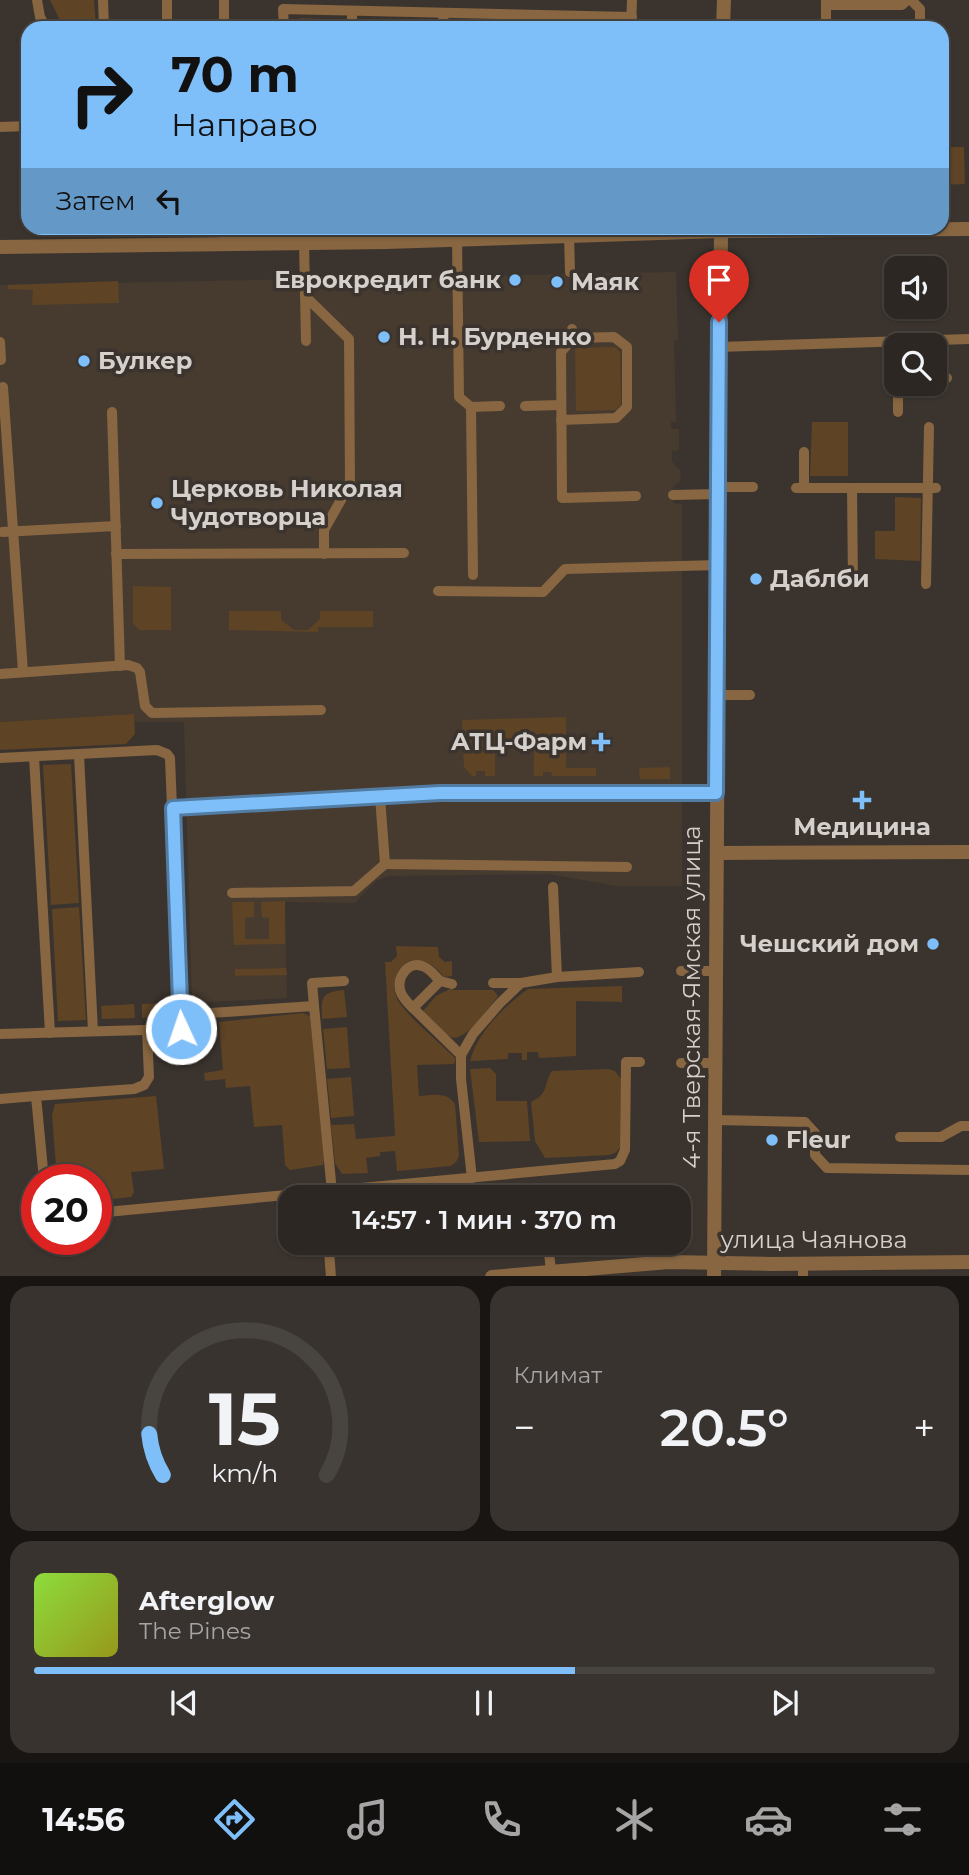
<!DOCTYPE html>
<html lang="ru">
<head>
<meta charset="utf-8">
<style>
  :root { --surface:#2c2722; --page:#38332f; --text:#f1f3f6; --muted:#a6a5a5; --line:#484440; --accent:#7ebef9 }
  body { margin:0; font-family:Montserrat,sans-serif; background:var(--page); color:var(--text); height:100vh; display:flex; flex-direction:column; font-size:26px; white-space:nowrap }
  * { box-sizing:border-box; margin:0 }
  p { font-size:23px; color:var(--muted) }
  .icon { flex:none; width:38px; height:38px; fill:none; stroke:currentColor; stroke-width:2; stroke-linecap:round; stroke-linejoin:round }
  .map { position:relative; height:1276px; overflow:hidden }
  .panel { display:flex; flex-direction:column; gap:10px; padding:10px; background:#181513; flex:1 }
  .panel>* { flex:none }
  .guide { position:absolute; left:21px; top:21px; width:928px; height:214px; border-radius:21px; box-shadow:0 2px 5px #0004,0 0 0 2px var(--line); background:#7ebef9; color:#111; overflow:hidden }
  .buttons { position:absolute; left:884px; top:256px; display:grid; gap:14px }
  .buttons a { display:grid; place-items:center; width:63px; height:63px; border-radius:14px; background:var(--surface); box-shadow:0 2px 5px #0004,0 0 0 2px var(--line); font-size:35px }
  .speed { position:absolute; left:21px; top:1164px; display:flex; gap:14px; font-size:35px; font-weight:700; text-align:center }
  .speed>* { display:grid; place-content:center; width:91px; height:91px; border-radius:50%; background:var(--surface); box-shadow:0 2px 5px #0004,0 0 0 2px var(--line); line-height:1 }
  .speed .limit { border:10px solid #d22; background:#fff; color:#111 }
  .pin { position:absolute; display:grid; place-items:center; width:60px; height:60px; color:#fff; margin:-72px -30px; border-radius:50% 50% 50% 0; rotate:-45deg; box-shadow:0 0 7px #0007 }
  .pin .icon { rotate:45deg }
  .me { position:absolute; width:77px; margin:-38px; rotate:357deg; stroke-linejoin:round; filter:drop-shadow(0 0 5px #0008) }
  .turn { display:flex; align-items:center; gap:24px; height:147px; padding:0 35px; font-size:32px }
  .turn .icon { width:91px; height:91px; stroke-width:2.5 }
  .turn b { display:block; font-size:49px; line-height:60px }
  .then { display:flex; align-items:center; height:66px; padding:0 35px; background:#0003; gap:14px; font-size:26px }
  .big { font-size:52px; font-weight:600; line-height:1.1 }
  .panel .card { flex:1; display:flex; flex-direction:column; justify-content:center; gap:10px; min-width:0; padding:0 24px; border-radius:21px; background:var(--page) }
  .panel .dial { align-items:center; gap:0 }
  .dial svg { height:182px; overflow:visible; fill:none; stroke:var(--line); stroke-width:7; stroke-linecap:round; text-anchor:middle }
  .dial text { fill:var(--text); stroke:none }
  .song { display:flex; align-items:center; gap:21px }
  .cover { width:84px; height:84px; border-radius:10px; background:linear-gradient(135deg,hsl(90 70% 55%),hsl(60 70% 35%)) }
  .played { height:7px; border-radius:4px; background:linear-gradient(90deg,var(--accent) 60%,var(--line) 60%) }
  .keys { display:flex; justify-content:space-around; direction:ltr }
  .heat { display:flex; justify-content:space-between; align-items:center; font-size:38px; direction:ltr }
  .panel .tiles { flex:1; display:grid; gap:10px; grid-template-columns:1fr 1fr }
  .card:last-child { grid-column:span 2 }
  .trip { position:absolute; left:278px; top:1185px; width:413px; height:70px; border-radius:21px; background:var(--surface); box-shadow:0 2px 5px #0004,0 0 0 2px var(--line); font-weight:600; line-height:70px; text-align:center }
  .dock { display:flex; height:112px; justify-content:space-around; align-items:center; background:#12100e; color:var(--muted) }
  .dock .icon { width:49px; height:49px }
  .dock .active { color:var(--accent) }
  .dock b { font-size:32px; color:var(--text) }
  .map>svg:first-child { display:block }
  .built { fill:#473b30 }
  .green { fill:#5e4325 }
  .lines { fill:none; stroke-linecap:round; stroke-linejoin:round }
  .service { stroke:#876641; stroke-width:10 }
  .minor { stroke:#876641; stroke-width:14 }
  .tertiary { stroke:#876641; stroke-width:14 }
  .route-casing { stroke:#527ca2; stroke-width:18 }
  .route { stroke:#7ebef9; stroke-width:12 }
  .poi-dot { fill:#7ebef9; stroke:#3b342e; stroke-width:2.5 }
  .labels { text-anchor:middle; stroke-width:7; stroke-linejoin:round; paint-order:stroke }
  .poi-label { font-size:24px; font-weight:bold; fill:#d5d0cc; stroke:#3b342e; text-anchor:start }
  .street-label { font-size:24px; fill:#d5d0cc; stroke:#3b342e }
</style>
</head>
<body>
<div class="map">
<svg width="969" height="1277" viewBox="0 0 969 1277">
  <rect width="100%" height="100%" fill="#3b342e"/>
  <!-- built -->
  <path class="built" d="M676,272L678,340H674L676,422H671V429H679V450L672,451V462L680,470L681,480L673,487V503L682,504V886H617L549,874L388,876L376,881L355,903L285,902L287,998L192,1003L184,722H135L133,714L0,722V285Z"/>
  <!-- green -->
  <g class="green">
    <path d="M50,0H94L96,28H64Z"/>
    <path d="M301,18L337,20L343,24L344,28H294L295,21Z"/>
    <path d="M942,147H964L965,184L942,185Z"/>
    <path d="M118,281L119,303L32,305L33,290L8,289V285Z"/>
    <path d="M615,347L620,352L621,405L615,410L576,411L575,348Z"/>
    <path d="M812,422H848V476H810Z"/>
    <path d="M895,497L921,498L920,561L875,559V531H895Z"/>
    <path d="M133,586L171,587V630H139L133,623Z"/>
    <path d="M229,611H281V620L294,630H308L320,619V611H373V627H318V632L229,630Z"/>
    <path d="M134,714L135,734L126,744L0,750V722Z"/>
    <path d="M566,717V768H596V776H552L551,772H543V776H534V744H495V776H485V771H476V776H472L464,767L462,720Z"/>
    <path d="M71,764L79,903L51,905L43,765Z"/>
    <path d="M670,767V779H640L639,768Z"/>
    <path d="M285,901V944L234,945L232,902H254V917L245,918V939H269V918L262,917L261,902Z"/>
    <path d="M79,907L86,1020L58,1021L52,909Z"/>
    <path d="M396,946L438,947L439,957L445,962L452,961V976L444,977C438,970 432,963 422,961C402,955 390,979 396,996C401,1012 443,1045 456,1059L454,1064L417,1065L419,1096C432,1095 447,1091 455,1104L459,1156L456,1162L451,1166L397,1171L395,1151L380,1152V1156L366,1158L368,1173L342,1174L335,1163L331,1125L354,1124L356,1139L395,1136L385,962H391L397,956Z"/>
    <path d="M286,968L287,975L235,976V969Z"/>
    <path d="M622,986V1002L576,1001V1056L539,1058L538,1052H527V1060H522V1053H508V1059L470,1061C478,1031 504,1007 528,989Z"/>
    <path d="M452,988L453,990H493L498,996C490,1006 465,1043 451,1037C441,1033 431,1019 423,1011L436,996Z"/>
    <path d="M344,990L347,1017L322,1019C321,997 321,992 344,990Z"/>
    <path d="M166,1003L167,1016L142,1018V1004Z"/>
    <path d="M134,1004L135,1018L102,1019L101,1006Z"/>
    <path d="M303,1013L310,1016L324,1160L323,1165L290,1170L285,1165L282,1125L254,1127L250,1086L226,1088L225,1079L205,1081L204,1073L223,1070L219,1022Z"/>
    <path d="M347,1027L350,1068L327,1069L323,1029Z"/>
    <path d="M490,1068L496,1074V1101H527L530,1141L479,1142L470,1069Z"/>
    <path d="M608,1069L615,1071L621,1079L620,1148L615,1153L609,1155L545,1158L535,1141L531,1102C550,1093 543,1084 552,1071Z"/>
    <path d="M351,1077L354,1116L331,1118L327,1079Z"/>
    <path d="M156,1096L164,1169L131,1172L134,1192L131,1197L96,1201V1180L57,1179L52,1115L55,1104Z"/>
  </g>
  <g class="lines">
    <!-- service -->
    <g class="service">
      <path d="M37,0L40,17L46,28"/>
      <path d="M103,0L104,28"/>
      <path d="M167,0V28"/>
      <path d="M224,0V28"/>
      <path d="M911,0L920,9V28"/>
      <path d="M826,5H902L907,0"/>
      <path d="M352,12V28"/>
      <path d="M443,13L444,28"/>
      <path d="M284,28L283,9L632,17"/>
      <path d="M631,28L632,0"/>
      <path d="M826,28V0"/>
      <path d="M0,127L28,126"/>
      <path d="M386,228V242"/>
      <path d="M569,235L570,272"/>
      <path d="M457,238L459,397L471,407L500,406"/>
      <path d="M304,242L306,341"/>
      <path d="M224,243L225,228"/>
      <path d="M305,296L349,339L350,484L324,530V554"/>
      <path d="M572,329L573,338L561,352L562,498L636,496"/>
      <path d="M0,342L1,360"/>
      <path d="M719,347L969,339"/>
      <path d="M934,378H947"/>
      <path d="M898,383V412"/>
      <path d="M3,387L23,672"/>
      <path d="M525,406L561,405"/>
      <path d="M471,407L473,575"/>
      <path d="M112,412L120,666"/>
      <path d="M561,420L616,418L627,407V347L614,337L573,338"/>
      <path d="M804,452V488"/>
      <path d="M719,487H753"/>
      <path d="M796,488H936"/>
      <path d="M852,488L853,585"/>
      <path d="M673,495L719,494"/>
      <path d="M2,532L116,526"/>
      <path d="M116,554L404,553"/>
      <path d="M926,584L929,427"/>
      <path d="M438,591L543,592L565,569L718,565"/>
      <path d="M0,674L128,665L137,668L140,672L145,706L152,713L321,710"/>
      <path d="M717,695H750"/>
      <path d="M79,755L93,1031"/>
      <path d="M34,757L50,1033"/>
      <path d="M0,758L157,750L167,754L170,758L181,1029L0,1034"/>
      <path d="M380,797L385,864L627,867"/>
      <path d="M173,808L326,801L440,793H716"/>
      <path d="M553,887L557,977"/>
      <path d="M232,893L354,891L385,864"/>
      <path d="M681,971H716"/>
      <path d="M493,983H521"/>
      <path d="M452,984L440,981L413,1008L461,1055"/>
      <path d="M314,1006L312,983L344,981"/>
      <path d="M413,1008C408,1003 402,998 400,990C397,977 408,961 422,966C430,968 435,976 440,981"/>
      <path d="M181,1015L314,1006L332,1192"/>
      <path d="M681,1063H715"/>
      <path d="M0,1099L36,1096"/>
      <path d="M715,1120L805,1122L815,1133V1155L827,1168L969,1170"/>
      <path d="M900,1137H941L961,1126H969"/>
      <path d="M472,1178L461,1079V1055L473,1034L500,1003L521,983L557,977L639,972"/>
      <path d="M44,1180L36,1096L134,1089L144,1085L149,1077L147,1030"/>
      <path d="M96,1213L615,1164L620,1161L625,1150L626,1062H640"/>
      <path d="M548,1242L551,1272"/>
      <path d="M329,1251L331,1277"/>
      <path d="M803,1277V1264"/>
    </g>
    <!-- minor -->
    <g class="minor">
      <path d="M723,28L724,0"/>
      <path d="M0,247L386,242L721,231L969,229"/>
      <path d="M717,853L969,852"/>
      <path d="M714,1277L721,228"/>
    </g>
    <!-- tertiary -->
    <path class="tertiary" d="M492,1277L669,1262L772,1264L969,1262"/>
  </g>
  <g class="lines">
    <!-- route casing -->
    <g class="route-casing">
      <path id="route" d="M181,1029L173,808L440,793H716L719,322"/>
    </g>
    <!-- route -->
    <use href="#route" class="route"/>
  </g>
  <!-- markers -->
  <g class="poi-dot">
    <circle cx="515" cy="280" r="7"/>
    <circle cx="557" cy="282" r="7"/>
    <circle cx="384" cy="337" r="7"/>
    <circle cx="84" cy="361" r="7"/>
    <circle cx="157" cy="503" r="7"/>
    <circle cx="756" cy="579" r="7"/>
    <path d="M597.5 731.5h7v7h7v7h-7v7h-7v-7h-7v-7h7z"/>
    <path d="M858.5 789.5h7v7h7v7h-7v7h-7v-7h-7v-7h7z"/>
    <circle cx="933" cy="944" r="7"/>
    <circle cx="772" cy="1140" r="7"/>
  </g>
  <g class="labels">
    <!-- poi labels -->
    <g class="poi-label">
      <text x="501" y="288" text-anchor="end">Еврокредит банк</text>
      <text x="571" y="290">Маяк</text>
      <text x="398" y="345">Н. Н. Бурденко</text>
      <text x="98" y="369">Булкер</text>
      <text x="171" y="497">Церковь Николая<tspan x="171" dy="28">Чудотворца</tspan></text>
      <text x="770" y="587">Даблби</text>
      <text x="587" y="750" text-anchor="end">АТЦ-Фарм</text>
      <text x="862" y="835" text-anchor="middle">Медицина</text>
      <text x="919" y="952" text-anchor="end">Чешский дом</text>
      <text x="786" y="1148">Fleur</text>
    </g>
    <!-- street labels -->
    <g class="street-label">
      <text transform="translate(692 997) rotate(-90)" y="8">4-я Тверская-Ямская улица</text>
      <text x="814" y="1248">улица Чаянова</text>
    </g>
  </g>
</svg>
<div class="buttons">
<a><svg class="icon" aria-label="sound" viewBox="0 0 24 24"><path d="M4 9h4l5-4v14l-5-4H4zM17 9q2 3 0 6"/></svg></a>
<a><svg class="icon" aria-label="search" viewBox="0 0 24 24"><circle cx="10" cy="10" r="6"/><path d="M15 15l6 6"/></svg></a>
</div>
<div class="speed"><div class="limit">20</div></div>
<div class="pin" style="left:719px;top:322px;background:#d93025"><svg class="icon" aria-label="arrive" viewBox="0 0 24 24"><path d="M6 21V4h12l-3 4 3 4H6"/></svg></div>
<svg class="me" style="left:181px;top:1029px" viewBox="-20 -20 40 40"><circle r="17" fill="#7ebef9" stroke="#fff" stroke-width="3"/><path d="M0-11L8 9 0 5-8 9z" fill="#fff"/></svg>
<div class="trip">14:57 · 1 мин · 370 m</div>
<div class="guide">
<div class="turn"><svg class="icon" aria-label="right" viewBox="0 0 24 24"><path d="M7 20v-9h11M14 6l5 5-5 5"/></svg><div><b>70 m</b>Направо</div></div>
<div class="then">Затем<svg class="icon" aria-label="left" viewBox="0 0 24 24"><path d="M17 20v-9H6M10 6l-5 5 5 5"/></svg></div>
</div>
</div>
<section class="panel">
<div class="tiles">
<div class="card dial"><svg viewBox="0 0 100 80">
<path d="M14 69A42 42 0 1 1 86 69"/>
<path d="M14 69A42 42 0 0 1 8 51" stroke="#7ebef9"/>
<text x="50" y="56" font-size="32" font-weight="700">15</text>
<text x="50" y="72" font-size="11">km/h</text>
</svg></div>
<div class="card"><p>Климат</p>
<div class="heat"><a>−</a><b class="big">20.5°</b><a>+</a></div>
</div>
<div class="card">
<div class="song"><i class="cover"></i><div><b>Afterglow</b><p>The Pines</p></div></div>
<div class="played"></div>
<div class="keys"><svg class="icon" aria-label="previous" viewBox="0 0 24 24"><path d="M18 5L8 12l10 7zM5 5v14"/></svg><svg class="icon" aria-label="pause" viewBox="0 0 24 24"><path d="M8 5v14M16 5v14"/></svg><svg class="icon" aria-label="next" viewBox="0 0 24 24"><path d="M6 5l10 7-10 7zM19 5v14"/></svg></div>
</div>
</div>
</section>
<nav class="dock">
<b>14:56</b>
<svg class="icon active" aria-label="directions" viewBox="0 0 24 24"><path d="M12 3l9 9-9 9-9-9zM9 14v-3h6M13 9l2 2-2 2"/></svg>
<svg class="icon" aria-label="music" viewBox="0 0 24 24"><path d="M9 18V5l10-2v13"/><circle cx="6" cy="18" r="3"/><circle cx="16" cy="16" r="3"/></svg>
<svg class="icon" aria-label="phone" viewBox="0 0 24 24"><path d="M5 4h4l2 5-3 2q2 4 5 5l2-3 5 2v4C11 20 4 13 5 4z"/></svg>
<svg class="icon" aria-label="climate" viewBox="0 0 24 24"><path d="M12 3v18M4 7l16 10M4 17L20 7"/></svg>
<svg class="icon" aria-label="car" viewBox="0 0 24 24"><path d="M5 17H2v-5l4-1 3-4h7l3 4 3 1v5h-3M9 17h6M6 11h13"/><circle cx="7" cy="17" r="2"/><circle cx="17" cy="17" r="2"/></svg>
<svg class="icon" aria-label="filters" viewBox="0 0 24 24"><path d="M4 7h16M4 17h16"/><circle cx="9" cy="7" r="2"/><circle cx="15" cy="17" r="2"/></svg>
</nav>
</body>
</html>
